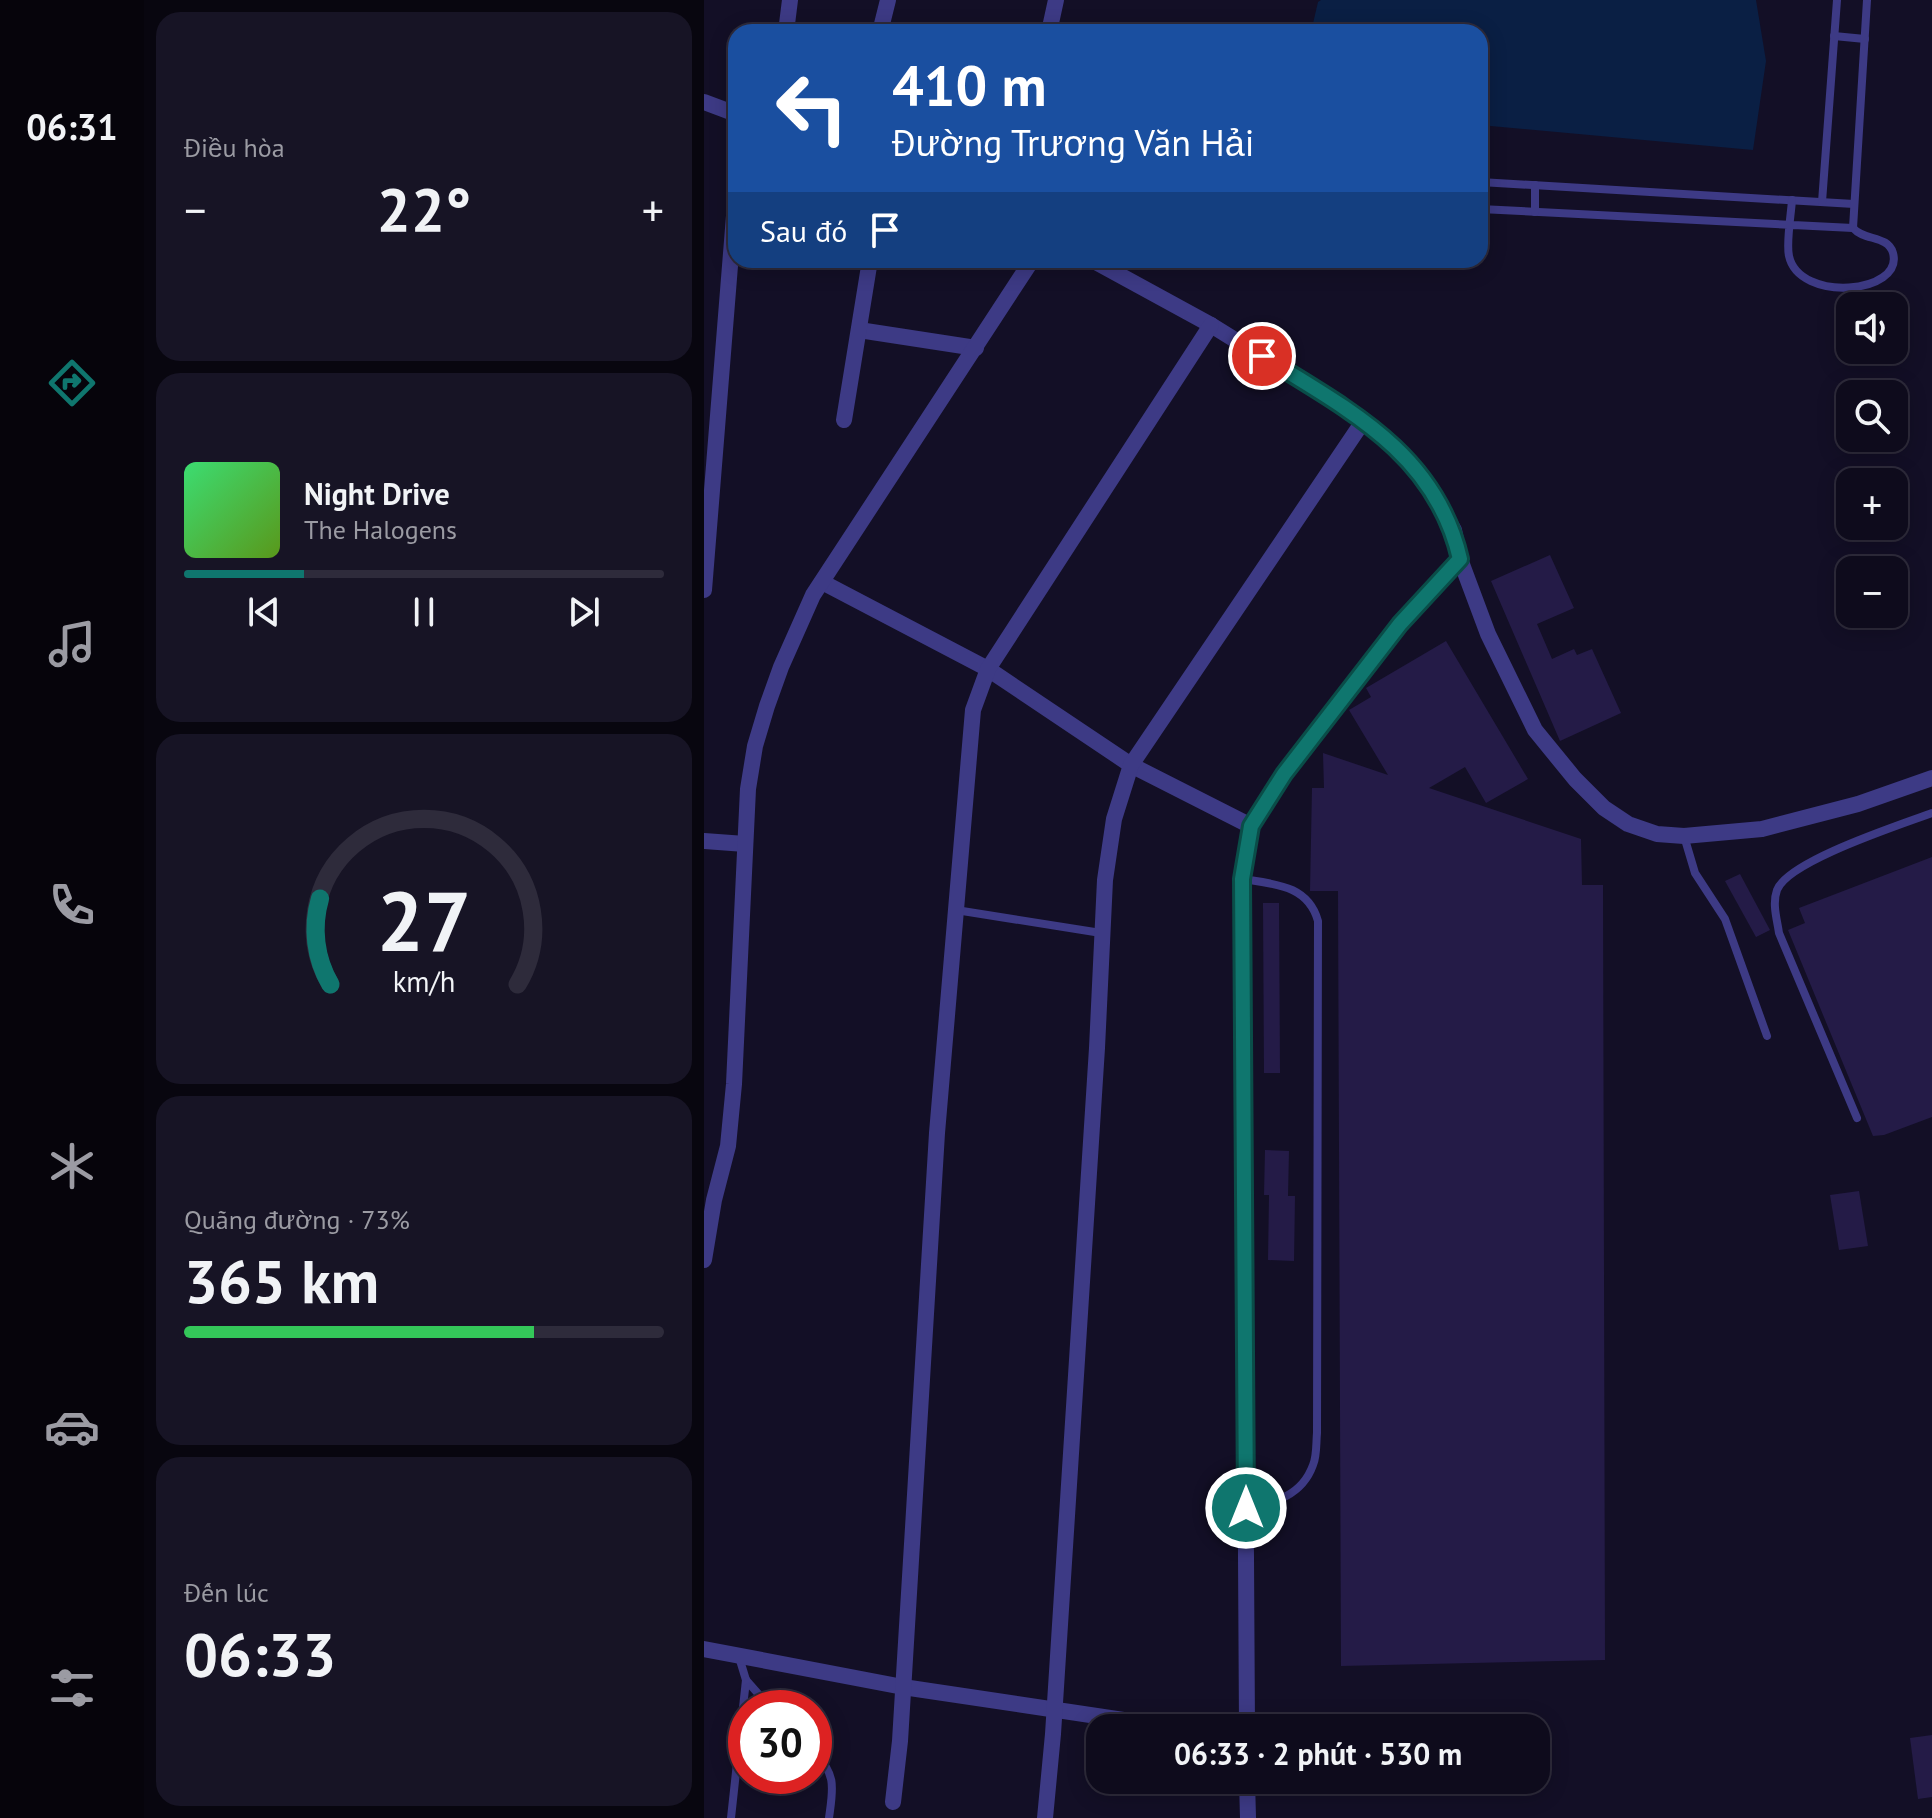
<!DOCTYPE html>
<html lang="vi">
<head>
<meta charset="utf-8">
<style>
  :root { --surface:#0e0b1c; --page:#171425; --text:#f1f3f6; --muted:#9b9ba3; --line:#2e2b3b; --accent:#0f766e }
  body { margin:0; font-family:"PT Sans",sans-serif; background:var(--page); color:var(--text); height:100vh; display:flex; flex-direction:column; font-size:30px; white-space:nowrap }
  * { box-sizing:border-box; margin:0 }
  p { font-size:26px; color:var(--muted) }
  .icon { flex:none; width:44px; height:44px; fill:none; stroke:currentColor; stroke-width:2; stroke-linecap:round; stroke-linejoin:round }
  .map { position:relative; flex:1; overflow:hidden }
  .drawer { display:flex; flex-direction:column; gap:12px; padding:12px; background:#08060f; width:560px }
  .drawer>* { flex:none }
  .banner { position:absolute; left:24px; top:24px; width:760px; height:244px; border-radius:24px; box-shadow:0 4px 20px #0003,0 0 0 2px var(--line); background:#1a4fa0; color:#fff; overflow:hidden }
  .controls { position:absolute; left:1132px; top:292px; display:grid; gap:16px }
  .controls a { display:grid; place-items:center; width:72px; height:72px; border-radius:16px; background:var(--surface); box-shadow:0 4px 20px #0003,0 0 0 2px var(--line); font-size:40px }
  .speed { position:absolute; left:24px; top:1690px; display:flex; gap:16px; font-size:40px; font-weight:700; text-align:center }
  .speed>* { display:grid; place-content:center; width:104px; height:104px; border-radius:50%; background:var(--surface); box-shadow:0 4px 20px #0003,0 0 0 2px var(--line); line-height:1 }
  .speed .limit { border:12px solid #d22; background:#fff; color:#111 }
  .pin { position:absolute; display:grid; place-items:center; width:68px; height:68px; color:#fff; margin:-34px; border:4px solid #fff; border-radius:50%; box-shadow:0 2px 8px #0007 }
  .me { position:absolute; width:88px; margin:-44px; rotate:0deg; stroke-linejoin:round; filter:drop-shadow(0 0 6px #0008) }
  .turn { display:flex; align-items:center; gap:28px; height:168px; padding:0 32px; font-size:36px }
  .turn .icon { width:104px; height:104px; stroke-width:2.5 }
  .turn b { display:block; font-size:56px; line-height:68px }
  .then { display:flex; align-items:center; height:76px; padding:0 32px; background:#0003; gap:16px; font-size:30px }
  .big { font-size:60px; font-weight:700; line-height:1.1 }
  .drawer .widget { flex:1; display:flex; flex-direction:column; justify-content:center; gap:12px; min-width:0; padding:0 28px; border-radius:24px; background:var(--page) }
  .drawer .dial { align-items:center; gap:0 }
  .dial svg { height:208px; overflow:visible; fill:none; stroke:var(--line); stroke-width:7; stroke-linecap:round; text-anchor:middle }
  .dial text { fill:var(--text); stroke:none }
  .song { display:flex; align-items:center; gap:24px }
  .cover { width:96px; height:96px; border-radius:12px; background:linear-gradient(135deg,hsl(140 70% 55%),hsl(90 70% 35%)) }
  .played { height:8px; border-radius:4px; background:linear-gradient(90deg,var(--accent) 25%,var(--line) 25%) }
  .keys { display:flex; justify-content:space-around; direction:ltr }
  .heat { display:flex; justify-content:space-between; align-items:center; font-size:44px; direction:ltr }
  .charge { height:12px; border-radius:6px; background:linear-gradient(90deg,#34c759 73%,var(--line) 0) }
  .trip { position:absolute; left:382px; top:1714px; width:464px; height:80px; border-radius:24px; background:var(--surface); box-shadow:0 4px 20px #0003,0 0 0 2px var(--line); font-weight:700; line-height:80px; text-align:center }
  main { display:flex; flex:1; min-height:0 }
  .dock { display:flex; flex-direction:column; width:144px; justify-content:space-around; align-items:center; background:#06040b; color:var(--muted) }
  .dock .icon { width:56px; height:56px }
  .dock .selected { color:var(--accent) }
  .dock b { font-size:36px; color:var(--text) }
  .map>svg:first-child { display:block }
  .water { fill:#0a1f44 }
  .building { fill:#241b47 }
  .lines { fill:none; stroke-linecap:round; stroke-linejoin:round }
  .lane { stroke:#3d3a85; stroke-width:8 }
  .street { stroke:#3d3a85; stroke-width:16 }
  .route-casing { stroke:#0a4d48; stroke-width:20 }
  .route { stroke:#0f766e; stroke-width:14 }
</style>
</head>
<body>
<main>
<nav class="dock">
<b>06:31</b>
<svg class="icon selected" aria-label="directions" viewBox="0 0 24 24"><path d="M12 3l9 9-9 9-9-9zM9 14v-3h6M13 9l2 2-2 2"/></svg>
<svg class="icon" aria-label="music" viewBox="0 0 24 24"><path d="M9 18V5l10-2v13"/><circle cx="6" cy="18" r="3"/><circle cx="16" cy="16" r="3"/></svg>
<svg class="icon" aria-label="phone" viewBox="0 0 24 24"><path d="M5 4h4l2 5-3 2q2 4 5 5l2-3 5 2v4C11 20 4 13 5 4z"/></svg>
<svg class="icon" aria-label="climate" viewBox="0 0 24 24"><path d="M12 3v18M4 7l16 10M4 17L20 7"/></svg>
<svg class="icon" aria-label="car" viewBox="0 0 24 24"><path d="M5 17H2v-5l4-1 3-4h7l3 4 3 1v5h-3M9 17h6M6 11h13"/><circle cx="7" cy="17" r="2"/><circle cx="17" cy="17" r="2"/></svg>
<svg class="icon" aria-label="filters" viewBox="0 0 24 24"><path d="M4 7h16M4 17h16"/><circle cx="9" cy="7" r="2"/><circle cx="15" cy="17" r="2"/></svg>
</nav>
<section class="drawer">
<div class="widget"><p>Điều hòa</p>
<div class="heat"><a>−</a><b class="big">22°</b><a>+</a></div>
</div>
<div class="widget">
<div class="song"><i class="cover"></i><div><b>Night Drive</b><p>The Halogens</p></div></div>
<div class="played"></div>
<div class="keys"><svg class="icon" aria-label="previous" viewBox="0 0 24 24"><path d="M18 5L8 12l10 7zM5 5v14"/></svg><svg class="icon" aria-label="pause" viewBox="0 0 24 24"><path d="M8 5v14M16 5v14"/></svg><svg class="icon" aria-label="next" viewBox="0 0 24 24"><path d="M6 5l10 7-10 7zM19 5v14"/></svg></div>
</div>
<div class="widget dial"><svg viewBox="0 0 100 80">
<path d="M14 69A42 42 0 1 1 86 69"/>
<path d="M14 69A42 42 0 0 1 10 36" stroke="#0f766e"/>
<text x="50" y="56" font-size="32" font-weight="700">27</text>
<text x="50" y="72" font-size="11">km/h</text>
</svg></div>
<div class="widget"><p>Quãng đường · 73%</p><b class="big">365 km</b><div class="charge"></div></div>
<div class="widget"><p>Đến lúc</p><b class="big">06:33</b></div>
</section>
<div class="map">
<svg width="1228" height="1818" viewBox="0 0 1228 1818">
  <rect width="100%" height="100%" fill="#130f26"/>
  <!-- water -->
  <path class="water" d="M617,0H1052L1062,61L1049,150L776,125V32H607L614,2Z"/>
  <!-- building -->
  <g class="building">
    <path d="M846,555L870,608L833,624L848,659L870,649L873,655L888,649L917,713L856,741L787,581Z"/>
    <path d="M742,641L824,779L782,803L761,767L725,788L877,839L878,885H899L901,1660L637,1666L634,891H606L608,788H620L619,753L684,775L645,710L667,697L662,688Z"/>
    <path d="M1228,857V1117L1180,1135L1169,1136L1084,930L1101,923L1095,908Z"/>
    <path d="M1036,874L1066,930L1052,937L1021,881Z"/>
    <path d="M559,903H575L576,1073H560Z"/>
    <path d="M561,1150L585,1151L584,1196H591L590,1261L564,1260L565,1195H560Z"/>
    <path d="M1155,1191L1164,1246L1135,1250L1126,1195Z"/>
    <path d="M1228,1735V1797L1214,1799L1206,1738Z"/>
  </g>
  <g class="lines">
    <!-- lane -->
    <g class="lane">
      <path d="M1130,36L1161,39"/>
      <path d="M776,182L1150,204"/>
      <path d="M1118,202L1133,0"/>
      <path d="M776,209L1149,228C1160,241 1184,235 1189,253C1200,294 1095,303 1085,256C1082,243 1087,215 1088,200"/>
      <path d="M831,212V185"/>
      <path d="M1149,228L1163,0"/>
      <path d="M980,836L991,873L1021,919L1063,1036"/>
      <path d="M539,879C570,884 604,885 614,921L613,1433C612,1443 613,1456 609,1465C598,1496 570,1503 542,1508"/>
      <path d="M252,910L397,933"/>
      <path d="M1153,1118L1075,933C1073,919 1068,904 1073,890C1084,861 1196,825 1228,813"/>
      <path d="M35,1657L42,1680L67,1708"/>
      <path d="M110,1752C133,1775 129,1788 125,1818"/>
      <path d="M27,1818L42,1680"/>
    </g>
    <!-- street -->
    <g class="street">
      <path d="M82,32L86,0"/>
      <path d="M176,32L184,0"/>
      <path d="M345,32L352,0"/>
      <path d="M0,102L32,114"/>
      <path d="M388,260L507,325L660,420L714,470L750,530L756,559L696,624L580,774L547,826L538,873L543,1728"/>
      <path d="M155,330L272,348"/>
      <path d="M140,420L166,260"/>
      <path d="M756,559L784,634L831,730L871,779L900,808L924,824L953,834L980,836L1058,829L1154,804L1228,778"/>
      <path d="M118,582L284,669L427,765L547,826"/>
      <path d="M0,590L32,191"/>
      <path d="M0,841L41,844"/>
      <path d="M0,1260L10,1200L24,1146L30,1084L44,789L51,746L63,706L77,667L109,595L328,260"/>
      <path d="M0,1649L199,1687L473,1728"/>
      <path d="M543,1780L544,1818"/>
      <path d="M189,1802L196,1741L233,1133L269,710L284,669L507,325"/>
      <path d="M341,1818L349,1734L393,1048L401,880L410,819L427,765L660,420"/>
    </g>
  </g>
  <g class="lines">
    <!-- route casing -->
    <g class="route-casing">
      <path id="route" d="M542,1508L538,879L547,826L580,774L696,624L756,559C732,453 643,409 558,356"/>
    </g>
    <!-- route -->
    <use href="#route" class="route"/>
  </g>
</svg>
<div class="controls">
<a><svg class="icon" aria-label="sound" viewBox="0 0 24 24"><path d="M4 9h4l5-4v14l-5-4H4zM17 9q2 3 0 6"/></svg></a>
<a><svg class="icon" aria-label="search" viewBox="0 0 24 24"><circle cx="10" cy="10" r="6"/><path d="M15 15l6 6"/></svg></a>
<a>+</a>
<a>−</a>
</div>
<div class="speed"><div class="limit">30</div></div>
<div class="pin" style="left:558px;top:356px;background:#d93025"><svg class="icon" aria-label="arrive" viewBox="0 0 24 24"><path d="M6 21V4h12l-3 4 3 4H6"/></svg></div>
<svg class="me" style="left:542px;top:1508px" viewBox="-20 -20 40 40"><circle r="17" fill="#0f766e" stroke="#fff" stroke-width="3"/><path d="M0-11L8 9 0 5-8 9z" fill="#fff"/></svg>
<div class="trip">06:33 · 2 phút · 530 m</div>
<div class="banner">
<div class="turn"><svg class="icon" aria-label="left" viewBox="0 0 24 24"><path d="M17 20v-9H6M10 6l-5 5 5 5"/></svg><div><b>410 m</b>Đường Trương Văn Hải</div></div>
<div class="then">Sau đó<svg class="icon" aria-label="arrive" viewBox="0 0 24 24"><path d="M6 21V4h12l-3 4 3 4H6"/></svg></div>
</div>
</div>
</main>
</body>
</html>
